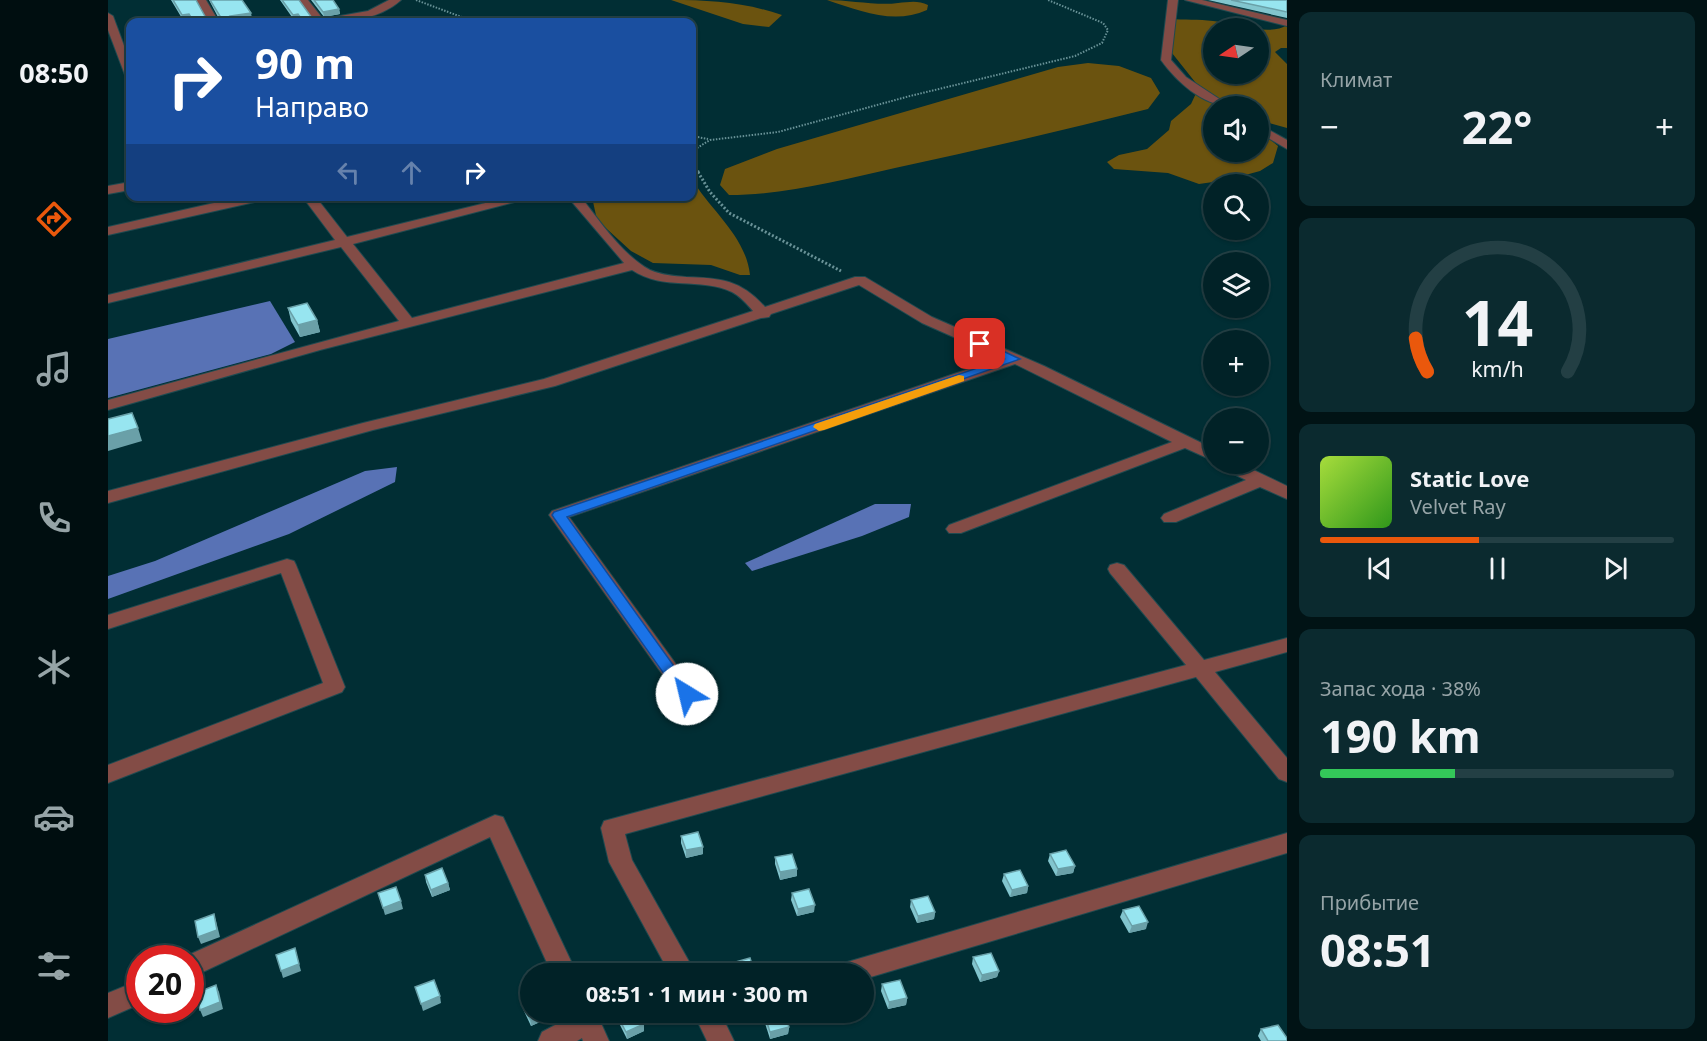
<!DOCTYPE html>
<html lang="ru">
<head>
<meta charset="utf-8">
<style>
  :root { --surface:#012227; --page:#0b2a2f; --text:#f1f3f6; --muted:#96a4a7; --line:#233f44; --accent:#ea580c }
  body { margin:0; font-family:"Noto Sans",sans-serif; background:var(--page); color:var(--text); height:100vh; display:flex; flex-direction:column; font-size:22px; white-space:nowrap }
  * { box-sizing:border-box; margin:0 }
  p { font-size:20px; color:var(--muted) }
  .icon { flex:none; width:33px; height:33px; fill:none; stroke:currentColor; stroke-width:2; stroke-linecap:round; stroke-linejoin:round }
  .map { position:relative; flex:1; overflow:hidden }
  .details { display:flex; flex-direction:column; gap:12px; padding:12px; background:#011315; width:420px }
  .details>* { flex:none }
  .guide { position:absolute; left:18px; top:18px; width:570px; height:183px; border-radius:12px; box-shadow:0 2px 4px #0004,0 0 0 2px var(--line); background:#1a4fa0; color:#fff; overflow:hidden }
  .needle { width:39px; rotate:257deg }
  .controls { position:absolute; left:1095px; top:18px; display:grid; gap:12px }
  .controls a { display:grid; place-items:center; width:66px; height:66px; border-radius:50%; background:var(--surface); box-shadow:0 2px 4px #0004,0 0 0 2px var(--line); font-size:30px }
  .speed { position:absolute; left:18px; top:945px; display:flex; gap:12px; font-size:30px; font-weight:700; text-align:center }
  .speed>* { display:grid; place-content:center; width:78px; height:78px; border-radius:50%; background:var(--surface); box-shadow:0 2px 4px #0004,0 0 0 2px var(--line); line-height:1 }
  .speed .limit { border:9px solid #d22; background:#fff; color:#111 }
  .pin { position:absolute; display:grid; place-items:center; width:51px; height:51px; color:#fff; margin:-26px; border-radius:12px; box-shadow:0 3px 9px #0006 }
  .me { position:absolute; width:66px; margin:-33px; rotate:324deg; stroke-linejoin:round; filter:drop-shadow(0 0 4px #0008) }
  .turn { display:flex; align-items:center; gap:21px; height:126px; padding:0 30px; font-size:27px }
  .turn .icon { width:78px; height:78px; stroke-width:2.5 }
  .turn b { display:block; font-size:42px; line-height:51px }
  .lanes { display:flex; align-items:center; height:57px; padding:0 30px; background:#0003; justify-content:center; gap:30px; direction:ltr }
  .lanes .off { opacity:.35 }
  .big { font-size:45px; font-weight:700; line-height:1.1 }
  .details .widget { flex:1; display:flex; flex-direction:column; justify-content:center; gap:9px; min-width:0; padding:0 21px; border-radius:12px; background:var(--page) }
  .details .dial { align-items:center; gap:0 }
  .dial svg { height:156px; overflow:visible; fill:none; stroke:var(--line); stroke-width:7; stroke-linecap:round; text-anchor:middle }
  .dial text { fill:var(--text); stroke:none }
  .song { display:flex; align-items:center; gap:18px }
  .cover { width:72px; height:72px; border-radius:9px; background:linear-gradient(135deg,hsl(80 70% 55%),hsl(110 70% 35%)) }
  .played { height:6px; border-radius:3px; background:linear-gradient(90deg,var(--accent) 45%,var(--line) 45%) }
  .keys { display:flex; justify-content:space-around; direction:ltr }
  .heat { display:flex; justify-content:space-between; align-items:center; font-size:33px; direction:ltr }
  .charge { height:9px; border-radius:4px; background:linear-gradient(90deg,#34c759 38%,var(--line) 0) }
  .trip { position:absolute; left:412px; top:963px; width:354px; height:60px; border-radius:30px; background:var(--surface); box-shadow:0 2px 4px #0004,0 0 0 2px var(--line); font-weight:700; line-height:60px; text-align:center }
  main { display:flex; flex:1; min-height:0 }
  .tabs { display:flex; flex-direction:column; width:108px; justify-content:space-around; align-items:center; background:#000e10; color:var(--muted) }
  .tabs .icon { width:42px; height:42px }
  .tabs .current { color:var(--accent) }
  .tabs b { font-size:27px; color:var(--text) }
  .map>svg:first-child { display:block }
  .forest { fill:#6b530f; fill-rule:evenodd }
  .water { fill:#5872b5 }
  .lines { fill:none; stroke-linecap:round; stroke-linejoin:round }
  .minor-casing { stroke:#1f4a50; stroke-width:2 }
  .path-far1 { stroke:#699297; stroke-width:2; stroke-dasharray:1.5 1.5; stroke-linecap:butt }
  .path { stroke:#699297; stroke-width:3; stroke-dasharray:2 2; stroke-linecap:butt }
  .minor { fill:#834c46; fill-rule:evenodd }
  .wall { fill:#82c5ce }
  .shaded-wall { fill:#6aa0a8 }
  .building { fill:#97e5f0; stroke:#6aa0a8; stroke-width:1.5 }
  .route { fill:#1a73e8; stroke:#114b97; stroke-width:1.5 }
  .slow { fill:#f59e0b }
</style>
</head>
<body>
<main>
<nav class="tabs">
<b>08:50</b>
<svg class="icon current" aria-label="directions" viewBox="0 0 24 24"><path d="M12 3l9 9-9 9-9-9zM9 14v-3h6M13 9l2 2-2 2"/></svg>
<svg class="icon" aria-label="music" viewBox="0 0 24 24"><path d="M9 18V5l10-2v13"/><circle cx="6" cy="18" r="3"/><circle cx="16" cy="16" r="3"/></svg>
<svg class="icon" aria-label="phone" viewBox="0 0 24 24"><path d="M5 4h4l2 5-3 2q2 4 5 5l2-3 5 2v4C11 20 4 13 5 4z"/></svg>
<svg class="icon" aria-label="climate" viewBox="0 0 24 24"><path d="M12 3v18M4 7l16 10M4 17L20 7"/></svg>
<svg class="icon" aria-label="car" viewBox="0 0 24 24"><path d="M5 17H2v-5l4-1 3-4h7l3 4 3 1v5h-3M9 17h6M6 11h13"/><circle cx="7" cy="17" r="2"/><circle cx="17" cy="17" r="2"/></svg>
<svg class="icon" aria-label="filters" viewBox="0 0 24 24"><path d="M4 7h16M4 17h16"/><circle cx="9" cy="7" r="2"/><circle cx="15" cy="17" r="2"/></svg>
</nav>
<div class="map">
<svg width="1179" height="1041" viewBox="0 0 1179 1041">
  <rect width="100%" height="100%" fill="#012e34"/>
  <!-- forest -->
  <g class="forest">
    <path d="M563,0C603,0 635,2 674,15L661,27L635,24Z"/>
    <path d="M719,0C741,0 770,6 790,3C801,2 810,0 820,5L819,10C786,25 752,11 719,0Z"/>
    <path d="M1062,19C1076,20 1091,19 1105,21C1125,23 1162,37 1179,25V48H1173L1167,52L1179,64V128L1151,120L1150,106H1106L1105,111H1098L1097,124L1105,130L1106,152H1150L1151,137L1160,138L1170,146L1165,163L1152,171L1119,180L1091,184L1060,173L1006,169L999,162L1011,155L1039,149L1061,130L1063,121L1083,104L1091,87L1060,48ZM1106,28H1150V74H1106Z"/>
    <path d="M980,63L1011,66L1043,78L1052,93L1040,109C956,130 872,150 787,168C733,180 677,195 621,195L612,185L617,169L669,149L950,67Z"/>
    <path d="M584,179C602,210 638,236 642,275H632L603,265L545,263L523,251L489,220L484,197L584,196Z"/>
  </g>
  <!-- water -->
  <g class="water">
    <path d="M162,301L187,342L163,354L0,398V339Z"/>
    <path d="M289,467L287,482L181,534L0,599V576L47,561L257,471Z"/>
    <path d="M767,504H803L801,517L754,536L644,571L637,563Z"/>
  </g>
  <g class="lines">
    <!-- minor casing -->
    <g class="minor-casing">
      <g id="minor">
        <path d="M88,0H98L111,22H101Z"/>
        <path d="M190,0H200L215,19L260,11L281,0H293C270,21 236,22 207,22Z"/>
        <path d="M1060,0H1070L1063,60L1078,77L1122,106C1095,106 1068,81 1053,60Z"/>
        <path d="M1077,0H1094L1179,20V26Z"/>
        <path d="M0,13L5,16L22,62V78L17,75L0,30Z"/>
        <path d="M1150,124L1179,140V149L1150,132Z"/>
        <path d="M22,182V190L0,194V186Z"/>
        <path d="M137,196H162L156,200L0,235V227Z"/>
        <path d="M194,196H207L239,237L406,196H430L245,244L304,318L516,263L459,196H472C492,221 514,255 542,270C553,275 566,276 578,277C613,278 633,280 657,307L747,277H757L824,317L936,366L1106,449V461L1077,448L853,533H841L838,529L841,525L1064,442L907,364L461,517L586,689L589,694L586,699L579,702L572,699L444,519L441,515L444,511L893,358L814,323L751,285L663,314L661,317L653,318L447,386L265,430L0,503V491L255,423L436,379L645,311C639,304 632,296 624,292C592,277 555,291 524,270L212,350L0,410V400L291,321L233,247L0,303V295L227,240Z"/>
        <path d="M1112,464H1133L1179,486V499L1152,487L1068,522H1056L1053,518L1056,514L1138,480L1114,468Z"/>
        <path d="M179,559L186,561L188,565L237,687L234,692L0,783V765L215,683L173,573L0,629V615Z"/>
        <path d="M1009,563L1016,565L1096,660L1179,638V652L1107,672L1179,758V782L1171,779L1088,677L517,834L524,860L588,974H562L501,862L493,828L496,821L1078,665L1002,573L1000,569L1002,565Z"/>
        <path d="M387,815L395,817L469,974H444L382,837L82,978V958H74Z"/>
        <path d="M1179,833V853L756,979V974H724L727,966L736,963Z"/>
        <path d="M32,980V1004L0,1018V993Z"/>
        <path d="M462,1012H488L501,1041H475L474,1038L469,1041H430L434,1032L464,1016Z"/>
        <path d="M585,1012H612L626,1041H599Z"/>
      </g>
    </g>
    <!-- path-far1 -->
    <g class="path-far1">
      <path d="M308,0L367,22"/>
      <path d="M584,136L600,139"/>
      <path d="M584,151L602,140L670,132L802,96L967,56L994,43L1000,30L995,23L940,0"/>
      <path d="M584,164L592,173"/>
    </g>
    <!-- path -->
    <path class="path" d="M590,172L602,192L621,213L733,271"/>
    <!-- minor -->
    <use href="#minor" class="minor"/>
  </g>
  <!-- wall -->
  <g class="wall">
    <path d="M63,0H88L98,18L111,19L101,0H134L144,18L125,21L126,22H84L82,19L75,20Z"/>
    <path d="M172,0H191L204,18L232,21V22H193L191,19L186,20Z"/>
    <path d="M203,0H225L231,9L232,14L216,17Z"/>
    <path d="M1100,0H1179V18Z"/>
    <path d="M180,308L209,320L212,332L192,337L183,321Z"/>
    <path d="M573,836L595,847V854L578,858L573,843Z"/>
    <path d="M942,854L967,866L965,873L948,876L940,861Z"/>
    <path d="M667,857L689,869V876L672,880L667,864Z"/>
    <path d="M896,874L920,886L919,893L902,897L894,881Z"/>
    <path d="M317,875L340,883L342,890L324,897L318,882Z"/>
    <path d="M684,893L706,912L689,916L683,900Z"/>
    <path d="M803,900L827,912L826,919L809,923L802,907Z"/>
    <path d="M1015,910L1038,929L1021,933L1012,917Z"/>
    <path d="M865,957L891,971L889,977L872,982L864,964Z"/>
    <path d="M624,963L647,974H625L624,970Z"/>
    <path d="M774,984L799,998L798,1005L780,1009L773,991Z"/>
    <path d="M414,1002L423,1012H440L441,1018L423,1026L415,1009Z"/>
    <path d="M656,1013L681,1027L680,1034L662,1039L656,1020Z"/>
    <path d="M509,1015L536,1031L519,1039L510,1021Z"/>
    <path d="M1153,1029L1179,1041H1153L1150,1036Z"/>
  </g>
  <!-- shaded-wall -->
  <g class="shaded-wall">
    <path d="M231,9L232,14L216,17L215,12Z"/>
    <path d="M143,13L144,18L123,22L122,16Z"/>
    <path d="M81,14L82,19L75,20L74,15Z"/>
    <path d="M190,14L191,19L186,20L185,15Z"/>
    <path d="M209,320L212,332L192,337L190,325Z"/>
    <path d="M30,428L34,441L0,451V436Z"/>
    <path d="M595,847V854L578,858V850Z"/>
    <path d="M967,866L965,873L948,876L950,869Z"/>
    <path d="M689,869V876L672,880V872Z"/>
    <path d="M340,883L342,890L324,897L323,890Z"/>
    <path d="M920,886L919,893L902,897L904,890Z"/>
    <path d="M293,901L295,909L277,915L275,908Z"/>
    <path d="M707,905L706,912L689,916L690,909Z"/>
    <path d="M827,912L826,919L809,923L810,916Z"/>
    <path d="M106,914L108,921L112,937L93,944L90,937Z"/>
    <path d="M1040,922L1038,929L1021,933L1024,926Z"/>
    <path d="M187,948L193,971L175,978L173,971Z"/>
    <path d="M891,971L889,977L872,982L874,975Z"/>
    <path d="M108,985L111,992L115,1009L95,1017L92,1010Z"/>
    <path d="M332,996L333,1003L315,1011L313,1004Z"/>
    <path d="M799,998L798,1005L780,1009L781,1002Z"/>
    <path d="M438,1012H440L441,1018L423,1026L422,1019Z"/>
    <path d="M536,1024V1031L519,1039L518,1032Z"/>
    <path d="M681,1027L680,1034L662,1039V1032Z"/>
  </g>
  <!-- building -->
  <g class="building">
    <path d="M65,0H88L98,18L111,19L112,16L102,0H134L143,13L122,16L126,22H86L81,14L74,15Z"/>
    <path d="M174,0H191L204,18L229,19L232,21L225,22H196L190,14L185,15Z"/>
    <path d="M206,0H225L231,9L215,12Z"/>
    <path d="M1123,0H1179V12Z"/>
    <path d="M199,303L209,320L190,325L180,308Z"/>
    <path d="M24,413L30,428L0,436V419Z"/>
    <path d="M590,832L595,847L578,850L573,836Z"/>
    <path d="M958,850L967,866L950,869L942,854Z"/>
    <path d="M684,854L689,869L672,872L667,857Z"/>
    <path d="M334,868L340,883L323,890L317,875Z"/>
    <path d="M912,870L920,886L904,890L896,874Z"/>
    <path d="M288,887L293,901L275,908L270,893Z"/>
    <path d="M701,889L707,905L690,909L684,893Z"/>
    <path d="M820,896L827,912L810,916L803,900Z"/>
    <path d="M1031,906L1040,922L1024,926L1015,910Z"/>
    <path d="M106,914L109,930L90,937L87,921Z"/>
    <path d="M187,948L191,964L173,971L168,955Z"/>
    <path d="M883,953L891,971L874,975L865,957Z"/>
    <path d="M642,958L647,974H628L624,963Z"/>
    <path d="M326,980L332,996L313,1004L307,987Z"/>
    <path d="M792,980L799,998L781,1002L774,984Z"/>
    <path d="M108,985L112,1002L92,1010L88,993Z"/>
    <path d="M423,998V1012H438L422,1019L414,1002Z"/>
    <path d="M514,1012H530L536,1024L518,1032L509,1015Z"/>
    <path d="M676,1012L681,1027L662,1032L656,1013Z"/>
    <path d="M1170,1025L1179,1038V1041H1160L1153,1029Z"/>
  </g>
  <!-- route -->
  <path class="route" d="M872,340L912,359L459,517L586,694L584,698H573L446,518L444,515L446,512L896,359L867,346L866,344Z"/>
  <!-- slow -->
  <path class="slow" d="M851,375L856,376V381L716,430L711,431L705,427L707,424Z"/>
</svg>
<div class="controls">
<a><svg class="needle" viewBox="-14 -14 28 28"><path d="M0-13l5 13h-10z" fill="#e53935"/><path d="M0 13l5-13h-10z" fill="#96a4a7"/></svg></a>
<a><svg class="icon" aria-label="sound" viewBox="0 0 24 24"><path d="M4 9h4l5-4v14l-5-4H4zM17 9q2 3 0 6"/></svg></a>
<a><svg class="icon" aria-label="search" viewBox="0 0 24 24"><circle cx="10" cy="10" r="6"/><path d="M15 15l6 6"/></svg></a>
<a><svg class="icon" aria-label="layers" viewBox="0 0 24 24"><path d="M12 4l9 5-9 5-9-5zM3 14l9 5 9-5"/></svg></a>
<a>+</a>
<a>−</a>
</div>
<div class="speed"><div class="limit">20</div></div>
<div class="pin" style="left:872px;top:344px;background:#d93025"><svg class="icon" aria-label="arrive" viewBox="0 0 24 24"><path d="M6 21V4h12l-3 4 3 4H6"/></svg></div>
<svg class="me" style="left:579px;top:694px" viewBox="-20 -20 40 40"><circle r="19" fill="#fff"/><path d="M0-13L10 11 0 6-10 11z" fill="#1a73e8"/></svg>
<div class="trip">08:51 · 1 мин · 300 m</div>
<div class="guide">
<div class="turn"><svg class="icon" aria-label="right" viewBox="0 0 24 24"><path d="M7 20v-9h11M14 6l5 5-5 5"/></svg><div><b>90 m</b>Направо</div></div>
<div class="lanes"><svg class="icon off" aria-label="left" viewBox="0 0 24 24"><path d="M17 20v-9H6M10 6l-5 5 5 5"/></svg><svg class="icon off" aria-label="ahead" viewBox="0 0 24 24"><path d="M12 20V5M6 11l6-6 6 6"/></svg><svg class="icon" aria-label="right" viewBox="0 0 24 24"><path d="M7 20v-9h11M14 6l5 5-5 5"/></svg></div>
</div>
</div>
<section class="details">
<div class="widget"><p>Климат</p>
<div class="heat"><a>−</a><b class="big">22°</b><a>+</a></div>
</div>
<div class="widget dial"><svg viewBox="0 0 100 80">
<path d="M14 69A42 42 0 1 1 86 69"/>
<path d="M14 69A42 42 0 0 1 8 52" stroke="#ea580c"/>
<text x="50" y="56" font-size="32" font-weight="700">14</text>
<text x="50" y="72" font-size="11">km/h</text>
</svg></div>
<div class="widget">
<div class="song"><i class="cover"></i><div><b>Static Love</b><p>Velvet Ray</p></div></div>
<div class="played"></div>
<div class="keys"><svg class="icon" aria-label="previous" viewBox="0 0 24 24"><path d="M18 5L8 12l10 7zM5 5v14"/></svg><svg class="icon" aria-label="pause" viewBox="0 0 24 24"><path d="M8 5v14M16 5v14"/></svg><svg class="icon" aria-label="next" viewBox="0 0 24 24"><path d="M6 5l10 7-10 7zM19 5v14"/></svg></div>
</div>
<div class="widget"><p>Запас хода · 38%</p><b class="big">190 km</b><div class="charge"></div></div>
<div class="widget"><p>Прибытие</p><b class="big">08:51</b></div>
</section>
</main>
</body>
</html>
